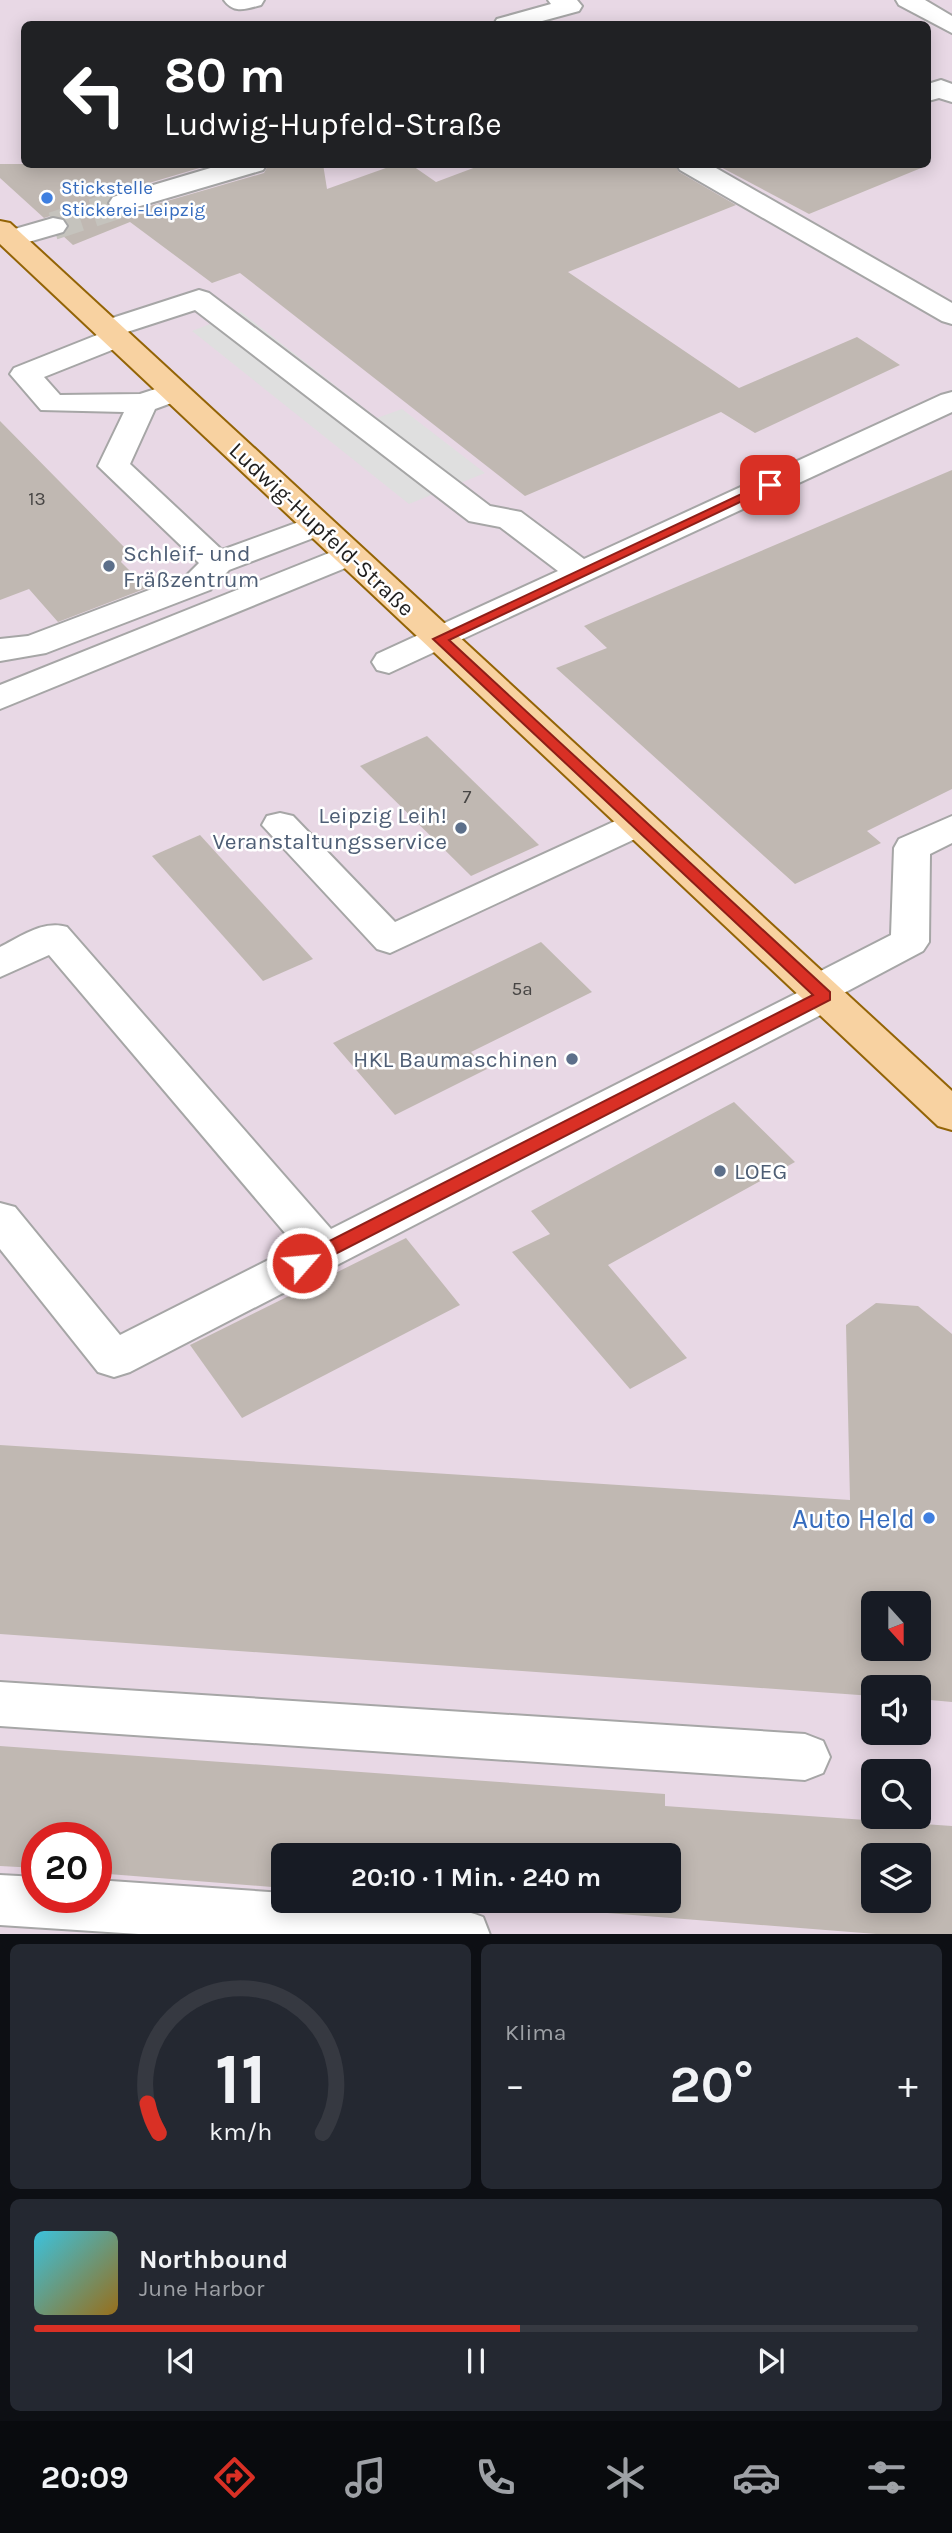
<!DOCTYPE html>
<html lang="de">
<head>
<meta charset="utf-8">
<style>
  :root { --surface:#171b24; --page:#242831; --text:#f1f3f6; --muted:#9ea1a6; --line:#363941; --accent:#d93025 }
  body { margin:0; font-family:Karla,sans-serif; background:var(--page); color:var(--text); height:100vh; display:flex; flex-direction:column; font-size:26px; white-space:nowrap }
  * { box-sizing:border-box; margin:0 }
  p { font-size:23px; color:var(--muted) }
  .icon { flex:none; width:38px; height:38px; fill:none; stroke:currentColor; stroke-width:2; stroke-linecap:round; stroke-linejoin:round }
  .map { position:relative; height:1934px; overflow:hidden }
  .details { display:flex; flex-direction:column; gap:10px; padding:10px; background:#0d0f14; flex:1 }
  .details>* { flex:none }
  .banner { position:absolute; left:21px; top:21px; width:910px; height:147px; border-radius:10px; box-shadow:0 4px 18px #0003; background:#202124; color:#fff; overflow:hidden }
  .needle { width:46px; rotate:159deg }
  .tools { position:absolute; left:861px; top:1591px; display:grid; gap:14px }
  .tools a { display:grid; place-items:center; width:70px; height:70px; border-radius:10px; background:var(--surface); box-shadow:0 4px 18px #0003; font-size:35px }
  .speed { position:absolute; left:21px; top:1822px; display:flex; gap:14px; font-size:35px; font-weight:700; text-align:center }
  .speed>* { display:grid; place-content:center; width:91px; height:91px; border-radius:50%; background:var(--surface); box-shadow:0 4px 18px #0003; line-height:1 }
  .speed .limit { border:10px solid #d22; background:#fff; color:#111 }
  .pin { position:absolute; display:grid; place-items:center; width:60px; height:60px; color:#fff; margin:-30px; border-radius:14px; box-shadow:0 4px 10px #0006 }
  .me { position:absolute; width:77px; margin:-38px; rotate:63deg; stroke-linejoin:round; filter:drop-shadow(0 0 5px #0008) }
  .turn { display:flex; align-items:center; gap:24px; height:147px; padding:0 28px; font-size:32px }
  .turn .icon { width:91px; height:91px; stroke-width:2.5 }
  .turn b { display:block; font-size:49px; line-height:60px }
  .big { font-size:52px; font-weight:700; line-height:1.1 }
  .details .card { flex:1; display:flex; flex-direction:column; justify-content:center; gap:10px; min-width:0; padding:0 24px; border-radius:10px; background:var(--page) }
  .details .dial { align-items:center; gap:0 }
  .dial svg { height:182px; overflow:visible; fill:none; stroke:var(--line); stroke-width:7; stroke-linecap:round; text-anchor:middle }
  .dial text { fill:var(--text); stroke:none }
  .song { display:flex; align-items:center; gap:21px }
  .cover { width:84px; height:84px; border-radius:10px; background:linear-gradient(135deg,hsl(190 70% 55%),hsl(40 70% 35%)) }
  .played { height:7px; border-radius:4px; background:linear-gradient(90deg,var(--accent) 55%,var(--line) 55%) }
  .keys { display:flex; justify-content:space-around; direction:ltr }
  .heat { display:flex; justify-content:space-between; align-items:center; font-size:38px; direction:ltr }
  .details .tiles { flex:1; display:grid; gap:10px; grid-template-columns:1fr 1fr }
  .card:last-child { grid-column:span 2 }
  .trip { position:absolute; left:271px; top:1843px; width:410px; height:70px; border-radius:10px; background:var(--surface); box-shadow:0 4px 18px #0003; font-weight:700; line-height:70px; text-align:center }
  .tab-bar { display:flex; height:112px; justify-content:space-around; align-items:center; background:#090b0e; color:var(--muted) }
  .tab-bar .icon { width:49px; height:49px }
  .tab-bar .active { color:var(--accent) }
  .tab-bar b { font-size:32px; color:var(--text) }
  .map>svg:first-child { display:block }
  .industrial { fill:#e8d8e5; fill-rule:evenodd }
  .parking { fill:#dfdfdf }
  .building { fill:#c0b8b2; fill-rule:evenodd }
  .lines { fill:none; stroke-linecap:round; stroke-linejoin:round }
  .minor-tunnel { stroke:#c5c3bd; stroke-width:28; stroke-dasharray:28 14; stroke-linecap:butt }
  .minor-casing { stroke:#a6a6a6; stroke-width:4 }
  .major-casing { stroke:#936406; stroke-width:4 }
  .minor { fill:#fff; fill-rule:evenodd }
  .major { fill:#f8d2a1; fill-rule:evenodd }
  .route { fill:#d93025; stroke:#8d1f18; stroke-width:2 }
  .shop-dot { fill:#3f7fe0; stroke:#fff; stroke-width:2.5 }
  .service-dot { fill:#5c6f8a; stroke:#fff; stroke-width:2.5 }
  .labels { text-anchor:middle; stroke-width:5; stroke-linejoin:round; paint-order:stroke }
  .far-shop-label { font-size:19px; fill:#366cbe; stroke:#fff; text-anchor:start }
  .number-label { font-size:19px; fill:#474544 }
  .street-label { font-size:23px; fill:#1f1f1f; stroke:#fff }
  .service-label { font-size:23px; fill:#4e5e75; stroke:#fff; text-anchor:start }
  .near-shop-label { font-size:28px; fill:#366cbe; stroke:#fff; text-anchor:end }
</style>
</head>
<body>
<div class="map">
<svg width="952" height="1935" viewBox="0 0 952 1935">
  <rect width="100%" height="100%" fill="#efece5"/>
  <!-- industrial -->
  <path class="industrial" d="M0,0H952V1934L0,1935ZM24,24H928V164H24ZM873,1603H919V1648H873ZM873,1687H919V1732H873ZM873,1771H919V1816H873ZM37,1838H96V1897H37ZM284,1855H668V1900H284ZM873,1855H919V1900H873Z"/>
  <!-- parking -->
  <path class="parking" d="M241,312L377,418L402,409L485,473L409,504L192,331Z"/>
  <!-- building -->
  <g class="building">
    <path d="M0,164H213L112,194L107,204L112,212L122,214L264,173L269,164H323L327,189L397,164H410L436,182L484,164H674L679,172L736,205L568,272L739,388L857,337L900,365L755,433L721,412L525,496L240,273L212,283L130,222L73,245L62,235L69,227L65,219L54,215L44,218L0,178Z"/>
    <path d="M715,164H926V166L809,214Z"/>
    <path d="M0,421L127,550L121,562L147,588L58,622L29,589L0,600Z"/>
    <path d="M952,470V789L867,831L881,843L795,884L556,668L607,648L584,626Z"/>
    <path d="M427,736L539,845L471,876L360,766Z"/>
    <path d="M200,835L313,959L263,981L152,856Z"/>
    <path d="M541,942L592,992L471,1052L487,1069L395,1115L333,1043Z"/>
    <path d="M734,1102L795,1162L608,1265L687,1358L630,1389L512,1252L550,1234L531,1211Z"/>
    <path d="M406,1238L460,1305L242,1418L190,1345Z"/>
    <path d="M876,1303L918,1306L952,1334V1702L919,1699V1687H873V1696L0,1634V1445L850,1500L846,1325ZM873,1603H919V1648H873Z"/>
    <path d="M0,1746L665,1794V1806L952,1826V1935H889L442,1900H668V1855H284V1888L96,1873V1838H37V1868L0,1866ZM873,1855H919V1900H873Z"/>
  </g>
  <g class="lines">
    <!-- minor-tunnel -->
    <path class="minor-tunnel" d="M53,226L123,203"/>
    <!-- minor casing -->
    <g class="minor-casing">
      <g id="minor">
        <path d="M224,0H264L261,5C246,9 234,14 224,0Z"/>
        <path d="M548,0H577L582,6L579,11L531,24H494L497,19L551,4Z"/>
        <path d="M896,0H925L952,16V33L899,5Z"/>
        <path d="M941,80L952,84V102L939,98L928,101V84Z"/>
        <path d="M224,164H267L263,170L123,211L113,209L109,203L113,197Z"/>
        <path d="M676,164H709L952,303V324L942,321L680,170Z"/>
        <path d="M53,218L63,220L67,226L63,232L11,247L0,243L1,233Z"/>
        <path d="M199,290L209,293L490,506L521,512L584,559L941,395L952,392V412L389,673L377,670L372,662L377,654L558,571L500,527L469,521L195,310L127,332L132,338L127,344L44,377L60,395L140,394L174,383L185,386L189,392L185,398L155,409L130,464L222,550L318,515L329,518L334,525L329,532L229,570L210,590L46,653L0,661V639L28,636L186,576L199,563L98,466L124,412L41,410L10,374L14,368L97,335L92,329L97,323Z"/>
        <path d="M349,545L360,548L365,555L360,562L0,709V685Z"/>
        <path d="M637,811L650,814L655,823L650,832L390,953L377,949L262,825L267,816L280,813L293,816L395,922Z"/>
        <path d="M952,816V843L930,854L929,942L923,951L842,994L838,1006L130,1372L114,1377L98,1372L0,1249V1203L15,1207L120,1335L296,1246L49,955L0,977V947C22,936 43,920 67,927L331,1229L799,992L803,980L891,935L894,848L899,839Z"/>
        <path d="M0,1682L805,1734L823,1741L830,1757L823,1773L805,1780L0,1726Z"/>
        <path d="M0,1875L37,1877V1897H96V1880L284,1893V1900C342,1900 429,1896 483,1917L490,1935H154L0,1925Z"/>
      </g>
    </g>
    <!-- major casing -->
    <g class="major-casing">
      <path id="major" d="M0,221L10,223L952,1091V1130L938,1126L0,244Z"/>
    </g>
    <!-- minor -->
    <use href="#minor" class="minor"/>
    <!-- major -->
    <use href="#major" class="major"/>
  </g>
  <!-- route -->
  <path class="route" d="M765,483L776,485L449,640L830,992V1000L308,1268H296L293,1263L296,1258L813,995L433,639Z"/>
  <!-- markers -->
  <g class="shop-dot">
    <circle cx="47" cy="198" r="7"/>
    <circle cx="929" cy="1518" r="7"/>
  </g>
  <g class="service-dot">
    <circle cx="109" cy="566" r="7"/>
    <circle cx="461" cy="828" r="7"/>
    <circle cx="572" cy="1059" r="7"/>
    <circle cx="720" cy="1171" r="7"/>
  </g>
  <g class="labels">
    <!-- far-shop labels -->
    <g class="far-shop-label">
      <text x="61" y="194">Stickstelle<tspan x="61" dy="22">Stickerei-Leipzig</tspan></text>
    </g>
    <!-- number labels -->
    <g class="number-label">
      <text x="37" y="505">13</text>
      <text x="467" y="803">7</text>
      <text x="522" y="995">5a</text>
    </g>
    <!-- street labels -->
    <g class="street-label">
      <text transform="translate(322 529) rotate(43)" y="8">Ludwig-Hupfeld-Straße</text>
    </g>
    <!-- service labels -->
    <g class="service-label">
      <text x="123" y="561">Schleif- und<tspan x="123" dy="26">Fräßzentrum</tspan></text>
      <text x="447" y="823" text-anchor="end">Leipzig Leih!<tspan x="447" dy="26">Veranstaltungsservice</tspan></text>
      <text x="558" y="1067" text-anchor="end">HKL Baumaschinen</text>
      <text x="734" y="1179">LOEG</text>
    </g>
    <!-- near-shop labels -->
    <g class="near-shop-label">
      <text x="915" y="1528">Auto Held</text>
    </g>
  </g>
</svg>
<div class="tools">
<a><svg class="needle" viewBox="-14 -14 28 28"><path d="M0-13l5 13h-10z" fill="#e53935"/><path d="M0 13l5-13h-10z" fill="#9ea1a6"/></svg></a>
<a><svg class="icon" aria-label="sound" viewBox="0 0 24 24"><path d="M4 9h4l5-4v14l-5-4H4zM17 9q2 3 0 6"/></svg></a>
<a><svg class="icon" aria-label="search" viewBox="0 0 24 24"><circle cx="10" cy="10" r="6"/><path d="M15 15l6 6"/></svg></a>
<a><svg class="icon" aria-label="layers" viewBox="0 0 24 24"><path d="M12 4l9 5-9 5-9-5zM3 14l9 5 9-5"/></svg></a>
</div>
<div class="speed"><div class="limit">20</div></div>
<div class="pin" style="left:770px;top:485px;background:#d93025"><svg class="icon" aria-label="arrive" viewBox="0 0 24 24"><path d="M6 21V4h12l-3 4 3 4H6"/></svg></div>
<svg class="me" style="left:302px;top:1263px" viewBox="-20 -20 40 40"><circle r="17" fill="#d93025" stroke="#fff" stroke-width="3"/><path d="M0-11L8 9 0 5-8 9z" fill="#fff"/></svg>
<div class="trip">20:10 · 1 Min. · 240 m</div>
<div class="banner">
<div class="turn"><svg class="icon" aria-label="left" viewBox="0 0 24 24"><path d="M17 20v-9H6M10 6l-5 5 5 5"/></svg><div><b>80 m</b>Ludwig-Hupfeld-Straße</div></div>
</div>
</div>
<section class="details">
<div class="tiles">
<div class="card dial"><svg viewBox="0 0 100 80">
<path d="M14 69A42 42 0 1 1 86 69"/>
<path d="M14 69A42 42 0 0 1 9 56" stroke="#d93025"/>
<text x="50" y="56" font-size="32" font-weight="700">11</text>
<text x="50" y="72" font-size="11">km/h</text>
</svg></div>
<div class="card"><p>Klima</p>
<div class="heat"><a>−</a><b class="big">20°</b><a>+</a></div>
</div>
<div class="card">
<div class="song"><i class="cover"></i><div><b>Northbound</b><p>June Harbor</p></div></div>
<div class="played"></div>
<div class="keys"><svg class="icon" aria-label="previous" viewBox="0 0 24 24"><path d="M18 5L8 12l10 7zM5 5v14"/></svg><svg class="icon" aria-label="pause" viewBox="0 0 24 24"><path d="M8 5v14M16 5v14"/></svg><svg class="icon" aria-label="next" viewBox="0 0 24 24"><path d="M6 5l10 7-10 7zM19 5v14"/></svg></div>
</div>
</div>
</section>
<nav class="tab-bar">
<b>20:09</b>
<svg class="icon active" aria-label="directions" viewBox="0 0 24 24"><path d="M12 3l9 9-9 9-9-9zM9 14v-3h6M13 9l2 2-2 2"/></svg>
<svg class="icon" aria-label="music" viewBox="0 0 24 24"><path d="M9 18V5l10-2v13"/><circle cx="6" cy="18" r="3"/><circle cx="16" cy="16" r="3"/></svg>
<svg class="icon" aria-label="phone" viewBox="0 0 24 24"><path d="M5 4h4l2 5-3 2q2 4 5 5l2-3 5 2v4C11 20 4 13 5 4z"/></svg>
<svg class="icon" aria-label="climate" viewBox="0 0 24 24"><path d="M12 3v18M4 7l16 10M4 17L20 7"/></svg>
<svg class="icon" aria-label="car" viewBox="0 0 24 24"><path d="M5 17H2v-5l4-1 3-4h7l3 4 3 1v5h-3M9 17h6M6 11h13"/><circle cx="7" cy="17" r="2"/><circle cx="17" cy="17" r="2"/></svg>
<svg class="icon" aria-label="filters" viewBox="0 0 24 24"><path d="M4 7h16M4 17h16"/><circle cx="9" cy="7" r="2"/><circle cx="15" cy="17" r="2"/></svg>
</nav>
</body>
</html>
